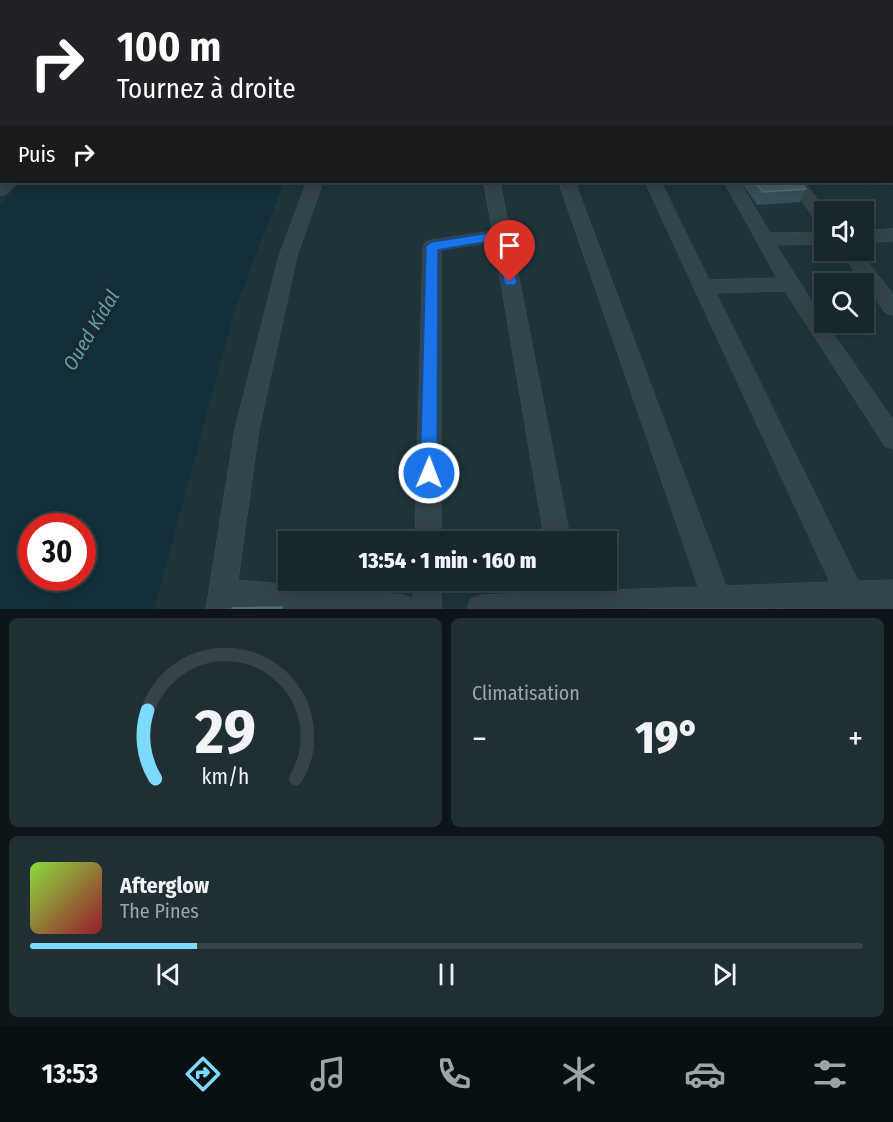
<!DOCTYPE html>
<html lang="fr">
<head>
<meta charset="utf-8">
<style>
  :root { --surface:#17272c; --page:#202f34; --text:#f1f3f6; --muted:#9ea5a9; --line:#364448; --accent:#7cd9ff }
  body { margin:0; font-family:"Fira Sans Condensed",sans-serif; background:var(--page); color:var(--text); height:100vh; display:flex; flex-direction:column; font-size:22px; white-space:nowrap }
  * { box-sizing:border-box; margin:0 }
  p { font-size:20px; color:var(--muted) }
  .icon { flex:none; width:33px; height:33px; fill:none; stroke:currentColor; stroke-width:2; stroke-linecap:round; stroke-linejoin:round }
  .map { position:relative; height:609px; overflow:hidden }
  .panel { display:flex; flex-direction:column; gap:9px; padding:9px; background:#0d1518; flex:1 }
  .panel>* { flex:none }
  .guide { position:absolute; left:0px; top:0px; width:894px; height:183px; box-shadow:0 3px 15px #0003,0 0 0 2px var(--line); background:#202124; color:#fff; overflow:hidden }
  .fabs { position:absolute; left:814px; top:201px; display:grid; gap:12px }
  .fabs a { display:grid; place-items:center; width:60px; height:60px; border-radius:0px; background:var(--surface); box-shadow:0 3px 15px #0003,0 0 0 2px var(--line); font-size:30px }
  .speed { position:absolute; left:18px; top:513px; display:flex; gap:12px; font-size:30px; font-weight:700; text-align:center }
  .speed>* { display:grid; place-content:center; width:78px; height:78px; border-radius:50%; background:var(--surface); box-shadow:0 3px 15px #0003,0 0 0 2px var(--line); line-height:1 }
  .speed .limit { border:9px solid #d22; background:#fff; color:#111 }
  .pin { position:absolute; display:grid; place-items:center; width:51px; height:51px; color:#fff; margin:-62px -26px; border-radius:50% 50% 50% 0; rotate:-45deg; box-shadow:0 0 6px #0007 }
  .pin .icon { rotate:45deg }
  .me { position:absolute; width:66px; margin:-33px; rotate:1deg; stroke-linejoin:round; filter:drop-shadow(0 0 4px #0008) }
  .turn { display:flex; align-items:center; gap:21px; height:126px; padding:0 18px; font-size:27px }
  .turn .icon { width:78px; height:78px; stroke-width:2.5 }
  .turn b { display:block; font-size:42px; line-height:51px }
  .then { display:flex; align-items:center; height:57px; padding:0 18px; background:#0003; gap:12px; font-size:22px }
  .big { font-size:45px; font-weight:800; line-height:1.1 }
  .panel .card { flex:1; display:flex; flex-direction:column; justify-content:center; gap:9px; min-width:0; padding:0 21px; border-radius:9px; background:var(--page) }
  .panel .dial { align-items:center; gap:0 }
  .dial svg { height:156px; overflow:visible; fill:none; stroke:var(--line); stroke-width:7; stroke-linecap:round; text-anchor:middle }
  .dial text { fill:var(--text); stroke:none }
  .song { display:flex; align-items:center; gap:18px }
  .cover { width:72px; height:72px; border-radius:9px; background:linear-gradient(135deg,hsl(90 70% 55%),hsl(350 70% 35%)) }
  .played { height:6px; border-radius:3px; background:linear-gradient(90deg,var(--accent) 20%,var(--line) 20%) }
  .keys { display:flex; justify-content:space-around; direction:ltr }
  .heat { display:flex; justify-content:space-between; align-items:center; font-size:33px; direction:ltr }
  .panel .tiles { flex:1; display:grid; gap:9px; grid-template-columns:1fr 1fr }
  .card:last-child { grid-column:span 2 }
  .trip { position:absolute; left:278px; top:531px; width:339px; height:60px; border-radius:0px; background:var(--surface); box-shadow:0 3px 15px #0003,0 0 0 2px var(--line); font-weight:800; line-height:60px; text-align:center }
  .tabs { display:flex; height:96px; justify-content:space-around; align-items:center; background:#091012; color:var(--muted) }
  .tabs .icon { width:42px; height:42px }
  .tabs .current { color:var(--accent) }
  .tabs b { font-size:27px; color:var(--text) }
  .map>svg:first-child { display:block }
  .water { fill:#122f3a; fill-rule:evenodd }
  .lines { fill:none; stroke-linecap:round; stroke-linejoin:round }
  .minor-casing { stroke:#405158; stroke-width:1 }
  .minor { fill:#33454c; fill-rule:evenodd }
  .wall { fill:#374f58 }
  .building { fill:#445c64; stroke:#546b74; stroke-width:1.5 }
  .route { fill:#1a73e8; stroke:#114b97; stroke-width:1.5 }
  .labels { text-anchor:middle; stroke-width:6; stroke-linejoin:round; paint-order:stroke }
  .water-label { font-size:20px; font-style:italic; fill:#6399ab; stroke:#192a30 }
</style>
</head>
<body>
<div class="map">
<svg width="893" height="609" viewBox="0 0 893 609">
  <rect width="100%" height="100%" fill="#1f343b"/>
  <!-- water -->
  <path class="water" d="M22,182H284L236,306L154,609H0V204ZM32,526H82V578H32Z"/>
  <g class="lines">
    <!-- minor casing -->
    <g class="minor-casing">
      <g id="minor">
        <path d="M48,0H58L47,2Z"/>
        <path d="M108,0H119L107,2Z"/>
        <path d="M336,0H358L359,2H337Z"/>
        <path d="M397,0H407L396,2Z"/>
        <path d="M616,0H626L627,2H616Z"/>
        <path d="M662,0H672L673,2H662Z"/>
        <path d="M745,0H756L757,2H746Z"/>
        <path d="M868,0H878L879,2H868Z"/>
        <rect x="892" y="14" width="1" height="6"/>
        <rect x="892" y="33" width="1" height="8"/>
        <path d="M0,35H2L0,43Z"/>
        <path d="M0,89H2L0,98Z"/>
        <rect x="0" y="145" width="2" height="10"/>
        <path d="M2,181L18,182L6,194L0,196Z"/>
        <path d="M307,182H323L297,256L259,429L238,580L404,595L413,599V580H441V609H206L235,429L279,256Z"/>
        <path d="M484,182H500L571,542H545L494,242L441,250V542H415L423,246L426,242L432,240L492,231Z"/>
        <path d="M559,182H575L726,586L830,582L645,182H661L709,280L777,278L724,182H740L770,233L825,232V244L776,245L825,322L893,420V449L885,446L785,291L716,293L858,581L893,580V608L467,609L471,599L481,595L553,592L551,580H579L581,591L698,587Z"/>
        <path d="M788,182H804L827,212H825V225L819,224Z"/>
        <path d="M893,229V241L864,243V231Z"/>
        <path d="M839,250H858L893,294V315L886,313Z"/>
      </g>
    </g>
    <!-- minor -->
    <use href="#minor" class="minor"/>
  </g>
  <!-- wall -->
  <path class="wall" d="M741,182H800L806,189L800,202L757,205Z"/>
  <!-- building -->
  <g class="building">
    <path d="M755,182H800L806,189L763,192Z"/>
    <path d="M282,607L281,609H232V608Z"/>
  </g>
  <!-- route -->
  <path class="route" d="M502,231L508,235L517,282L515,285H506L504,282L496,240L438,250L437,473L435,479L429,481L423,479L420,473L426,246L432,242Z"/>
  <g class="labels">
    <!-- water labels -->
    <g class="water-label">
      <text transform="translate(91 330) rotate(-59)" y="7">Oued Kidal</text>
    </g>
  </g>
</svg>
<div class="fabs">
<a><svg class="icon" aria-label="sound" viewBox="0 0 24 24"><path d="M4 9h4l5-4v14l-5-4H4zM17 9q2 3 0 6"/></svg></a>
<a><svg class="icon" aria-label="search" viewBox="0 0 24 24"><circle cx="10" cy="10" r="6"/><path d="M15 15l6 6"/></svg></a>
</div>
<div class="speed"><div class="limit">30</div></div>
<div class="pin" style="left:510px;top:282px;background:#d93025"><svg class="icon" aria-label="arrive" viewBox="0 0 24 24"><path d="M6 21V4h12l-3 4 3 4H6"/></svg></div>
<svg class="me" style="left:429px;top:473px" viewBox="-20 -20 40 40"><circle r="17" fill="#1a73e8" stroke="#fff" stroke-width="3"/><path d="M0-11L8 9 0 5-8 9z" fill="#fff"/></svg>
<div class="trip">13:54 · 1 min · 160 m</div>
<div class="guide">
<div class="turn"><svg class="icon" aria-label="right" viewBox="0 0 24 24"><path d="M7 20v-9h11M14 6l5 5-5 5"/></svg><div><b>100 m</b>Tournez à droite</div></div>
<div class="then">Puis<svg class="icon" aria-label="right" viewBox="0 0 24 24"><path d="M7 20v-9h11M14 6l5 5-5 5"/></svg></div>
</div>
</div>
<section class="panel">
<div class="tiles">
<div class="card dial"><svg viewBox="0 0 100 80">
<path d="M14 69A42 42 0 1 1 86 69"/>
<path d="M14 69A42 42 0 0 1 10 34" stroke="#7cd9ff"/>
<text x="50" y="56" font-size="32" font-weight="700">29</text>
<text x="50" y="72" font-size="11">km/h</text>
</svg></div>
<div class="card"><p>Climatisation</p>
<div class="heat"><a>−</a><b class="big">19°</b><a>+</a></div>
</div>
<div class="card">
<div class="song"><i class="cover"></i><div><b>Afterglow</b><p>The Pines</p></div></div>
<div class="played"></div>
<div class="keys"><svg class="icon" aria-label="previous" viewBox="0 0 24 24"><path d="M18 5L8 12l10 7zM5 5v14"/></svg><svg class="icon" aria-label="pause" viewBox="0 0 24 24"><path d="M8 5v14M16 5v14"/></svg><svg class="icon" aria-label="next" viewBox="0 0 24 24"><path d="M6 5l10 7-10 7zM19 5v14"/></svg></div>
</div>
</div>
</section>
<nav class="tabs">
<b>13:53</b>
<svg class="icon current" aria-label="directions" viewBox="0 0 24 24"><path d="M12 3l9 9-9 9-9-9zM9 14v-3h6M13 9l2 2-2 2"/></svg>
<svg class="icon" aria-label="music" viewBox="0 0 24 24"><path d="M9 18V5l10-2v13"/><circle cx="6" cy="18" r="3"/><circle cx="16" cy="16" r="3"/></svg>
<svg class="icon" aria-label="phone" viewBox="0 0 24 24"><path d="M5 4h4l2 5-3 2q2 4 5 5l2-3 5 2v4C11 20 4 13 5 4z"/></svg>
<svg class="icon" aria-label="climate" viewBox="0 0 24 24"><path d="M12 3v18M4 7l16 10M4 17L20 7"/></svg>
<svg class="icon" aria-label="car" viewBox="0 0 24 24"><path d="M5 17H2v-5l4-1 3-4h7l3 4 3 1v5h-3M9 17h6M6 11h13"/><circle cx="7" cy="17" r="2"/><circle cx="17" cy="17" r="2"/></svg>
<svg class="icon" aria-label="filters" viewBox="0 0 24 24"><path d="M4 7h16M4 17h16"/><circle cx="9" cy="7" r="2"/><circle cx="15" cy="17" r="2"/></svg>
</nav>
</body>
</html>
